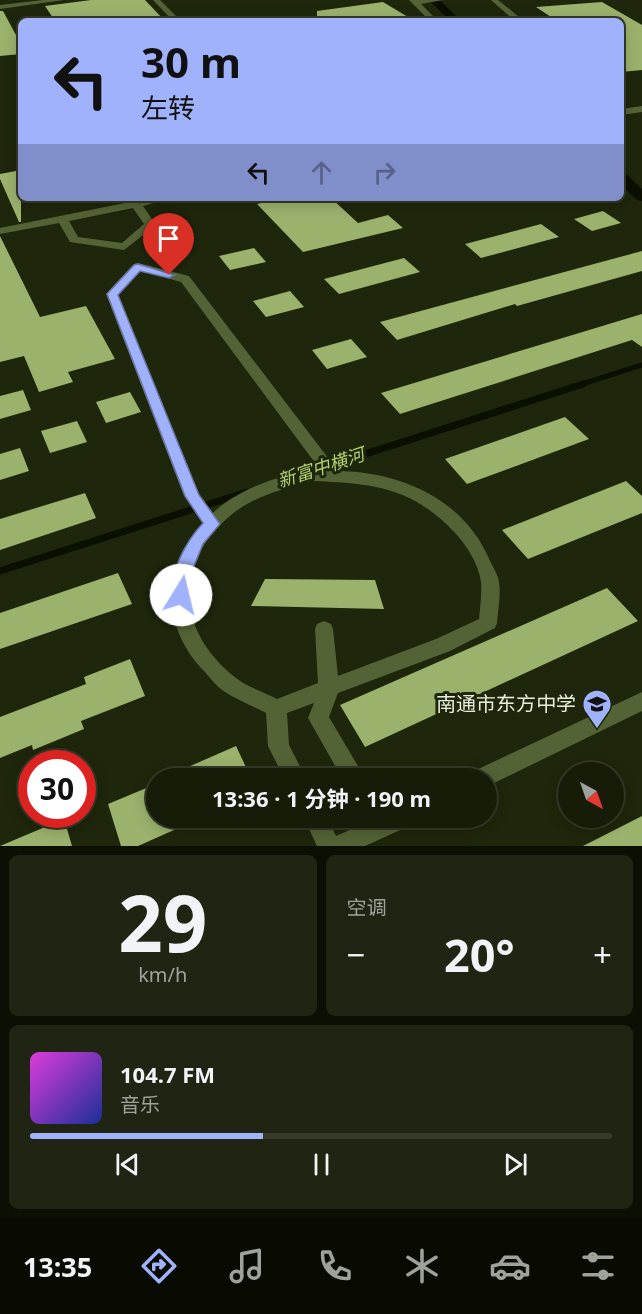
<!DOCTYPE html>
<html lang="zh">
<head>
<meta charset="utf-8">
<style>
  :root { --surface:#161c08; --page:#1f2512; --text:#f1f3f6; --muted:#9ea19c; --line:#353a29; --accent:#a1b2fd }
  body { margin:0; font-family:"Noto Sans","Noto Sans SC",sans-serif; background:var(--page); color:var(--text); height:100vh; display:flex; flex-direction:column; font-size:22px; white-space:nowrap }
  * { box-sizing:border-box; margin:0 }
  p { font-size:20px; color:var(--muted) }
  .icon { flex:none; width:33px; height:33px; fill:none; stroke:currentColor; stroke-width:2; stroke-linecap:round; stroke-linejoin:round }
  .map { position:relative; height:846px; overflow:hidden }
  .panel { display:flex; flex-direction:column; gap:9px; padding:9px; background:#0c0f04; flex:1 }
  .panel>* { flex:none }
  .top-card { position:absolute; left:18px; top:18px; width:606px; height:183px; border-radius:9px; box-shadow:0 3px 15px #0003,0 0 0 2px var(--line); background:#a1b2fd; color:#111; overflow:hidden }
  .needle { width:39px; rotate:140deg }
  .fabs { position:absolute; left:558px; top:762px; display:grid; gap:12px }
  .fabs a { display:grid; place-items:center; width:66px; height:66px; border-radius:50%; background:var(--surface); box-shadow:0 3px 15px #0003,0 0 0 2px var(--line); font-size:30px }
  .speed { position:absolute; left:18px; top:750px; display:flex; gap:12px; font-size:30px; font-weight:700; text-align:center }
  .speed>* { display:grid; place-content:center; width:78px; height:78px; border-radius:50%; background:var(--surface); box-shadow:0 3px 15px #0003,0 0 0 2px var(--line); line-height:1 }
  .speed .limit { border:9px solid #d22; background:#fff; color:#111 }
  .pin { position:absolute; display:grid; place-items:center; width:51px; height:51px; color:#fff; margin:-62px -26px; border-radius:50% 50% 50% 0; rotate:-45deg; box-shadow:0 0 6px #0007 }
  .pin .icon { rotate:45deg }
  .me { position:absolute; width:66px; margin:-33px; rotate:9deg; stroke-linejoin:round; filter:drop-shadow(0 0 4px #0008) }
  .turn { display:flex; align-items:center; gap:21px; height:126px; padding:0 24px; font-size:27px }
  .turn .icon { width:78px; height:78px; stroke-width:2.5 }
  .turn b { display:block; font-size:42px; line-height:51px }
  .lanes { display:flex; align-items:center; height:57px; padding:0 24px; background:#0003; justify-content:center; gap:30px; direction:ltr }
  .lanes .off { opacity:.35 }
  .big { font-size:45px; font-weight:700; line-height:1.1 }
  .panel .widget { flex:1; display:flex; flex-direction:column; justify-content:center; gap:9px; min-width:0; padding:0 21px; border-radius:9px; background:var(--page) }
  .panel .dial { align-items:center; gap:0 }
  .dial b { font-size:78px; line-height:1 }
  .song { display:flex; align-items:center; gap:18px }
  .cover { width:72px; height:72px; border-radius:9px; background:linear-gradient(135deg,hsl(300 70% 55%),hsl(230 70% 35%)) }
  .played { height:6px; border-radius:3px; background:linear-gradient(90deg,var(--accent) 40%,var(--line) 40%) }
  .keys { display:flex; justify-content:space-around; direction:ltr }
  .heat { display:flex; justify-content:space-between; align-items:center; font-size:33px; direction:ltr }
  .panel .tiles { flex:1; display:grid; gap:9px; grid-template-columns:1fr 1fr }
  .widget:last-child { grid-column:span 2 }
  .trip { position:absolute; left:146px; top:768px; width:351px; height:60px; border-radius:30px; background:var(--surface); box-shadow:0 3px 15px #0003,0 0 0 2px var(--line); font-weight:700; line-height:60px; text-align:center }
  .tab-bar { display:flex; height:96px; justify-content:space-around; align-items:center; background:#090b03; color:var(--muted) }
  .tab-bar .icon { width:42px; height:42px }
  .tab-bar .on { color:var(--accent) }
  .tab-bar b { font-size:27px; color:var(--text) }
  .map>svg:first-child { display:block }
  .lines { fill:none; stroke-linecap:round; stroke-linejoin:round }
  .stream-far1 { stroke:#0a0f00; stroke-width:5 }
  .stream { stroke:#0a0f00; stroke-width:7 }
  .canal { fill:#0a0f00; fill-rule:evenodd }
  .building { fill:#9bb26d }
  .minor { fill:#546336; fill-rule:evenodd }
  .route { fill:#a1b2fd; stroke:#6974a4; stroke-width:1.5 }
  .labels { text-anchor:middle; stroke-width:6; stroke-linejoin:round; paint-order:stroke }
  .water-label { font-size:18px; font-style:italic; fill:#b1d070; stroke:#1e260b }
  .near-poi-label { font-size:20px; fill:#e7eddc; stroke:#1e260b; text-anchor:end }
</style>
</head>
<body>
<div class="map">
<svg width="642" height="846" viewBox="0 0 642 846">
  <rect width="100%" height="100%" fill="#1e260b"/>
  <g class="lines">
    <!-- stream-far1 -->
    <path class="stream-far1" d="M579,385L642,365"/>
    <!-- stream -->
    <g class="stream">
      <path d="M303,474L583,384"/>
      <path d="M0,571L247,492"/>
    </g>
    <!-- canal -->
    <g class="canal">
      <path d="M429,0H440L461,21H450Z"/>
      <path d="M621,173L626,174L642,189V201L637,200L621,185Z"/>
    </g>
  </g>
  <!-- building -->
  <g class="building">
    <path d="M91,0H145L165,21H55L45,6Z"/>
    <path d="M383,2L408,17L384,21H317V11Z"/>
    <path d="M602,2L642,25V70L621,72V21H557L536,7Z"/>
    <path d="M0,11H3L16,35L21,34V54L0,56Z"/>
    <path d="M21,170V222H19L0,179V174Z"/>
    <path d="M282,198H331L358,223L388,215L403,228L303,252L257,204Z"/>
    <path d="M603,211L621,223L592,231L574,219Z"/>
    <path d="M541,224L559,237L481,258L465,244Z"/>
    <path d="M0,236L40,317L86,306L115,359L68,372L73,382L39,392L24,356L0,362Z"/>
    <path d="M254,248L266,262L230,270L219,256Z"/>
    <path d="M642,251V271L517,306L515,304L397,340L380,322Z"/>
    <path d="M404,258L420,272L339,294L324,279Z"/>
    <path d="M290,291L304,307L266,317L253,301Z"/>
    <path d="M642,314V347L632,340L400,414L381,393Z"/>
    <path d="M351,339L367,357L327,369L312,350Z"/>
    <path d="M23,390L31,410L0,419V396Z"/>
    <path d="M130,392L141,412L106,423L96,402Z"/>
    <path d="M565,417L589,439L467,484L445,459Z"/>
    <path d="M77,421L87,442L50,453L41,431Z"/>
    <path d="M20,448L29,471L0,480V454Z"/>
    <path d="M626,481L642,496V513L528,559L502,530Z"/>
    <path d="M85,493L96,518L0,550V519Z"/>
    <path d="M118,573L132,604L0,649V613Z"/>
    <path d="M265,579L375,580L384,609L251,606Z"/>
    <path d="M607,588L638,621L365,747L340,705Z"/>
    <path d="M130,659L145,696L81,721L84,729L33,750L32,745L0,758V717L86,684L84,677Z"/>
    <path d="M236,746L251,778H192L188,767Z"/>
    <path d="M156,784V818H201L138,846H121L108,804Z"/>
    <path d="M642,816V846H583Z"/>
    <path d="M64,819L72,846H0Z"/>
  </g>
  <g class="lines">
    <!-- minor -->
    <g class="minor">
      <path d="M43,0H64L0,9V5Z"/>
      <path d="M153,0H160L181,21H173Z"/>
      <path d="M409,0H443L421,4L438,21H430Z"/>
      <path d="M491,0H498L524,21H515Z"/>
      <path d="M642,106V112L621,115V109Z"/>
      <path d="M150,198H171L143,206L156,225L124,250L70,242L59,223L0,234V228ZM133,208L144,224L122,243L78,237L69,221Z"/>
      <path d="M138,263L189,276L338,471C402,472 465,500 490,561C493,567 498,575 499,582C501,595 498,610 497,623L495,628L450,651L338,693L329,717L365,778H342L308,718L314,703L287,713L289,745L306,778H284L268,746L266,713C253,706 237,700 225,692C217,687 211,679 205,672C162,629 160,567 203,524L184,496L106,294L134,264ZM141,271L181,282L321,471C289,470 235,490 213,513L199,494L118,295ZM311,481C372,483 413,487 456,534C467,546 479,565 481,582C482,594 480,607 479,619L436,639L338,676L333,629L331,624L324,621L317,624L315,629L318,683L277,699C264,692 247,687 236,678C177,632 172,564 231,515C254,496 284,489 311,481Z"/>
      <path d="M642,692V711L490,785L486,787V778H471L474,771Z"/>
      <path d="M304,818H327L336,836L377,818H412L409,826L365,846H317Z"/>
    </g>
  </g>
  <!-- route -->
  <path class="route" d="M138,264L175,275L169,278L140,271L118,295L199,495L220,524L203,544L190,576V595L187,600L181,602L175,600C164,578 188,539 203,523L185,496L107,294L134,265Z"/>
  <!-- icons -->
  <defs>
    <g id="school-pin" transform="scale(1.5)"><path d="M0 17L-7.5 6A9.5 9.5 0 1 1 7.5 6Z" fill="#a1b2fd" stroke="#1e260b"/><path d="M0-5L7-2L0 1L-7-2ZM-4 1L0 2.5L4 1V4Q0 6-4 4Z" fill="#111"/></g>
  </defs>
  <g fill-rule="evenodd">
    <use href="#school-pin" x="597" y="704"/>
  </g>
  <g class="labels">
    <!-- water labels -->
    <g class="water-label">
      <text transform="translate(321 468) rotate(-18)" y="6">新富中横河</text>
    </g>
    <!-- near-poi labels -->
    <g class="near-poi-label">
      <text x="576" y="711">南通市东方中学</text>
    </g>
  </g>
</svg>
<div class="fabs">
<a><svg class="needle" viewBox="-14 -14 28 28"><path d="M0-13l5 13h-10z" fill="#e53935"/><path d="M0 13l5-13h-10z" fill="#9ea19c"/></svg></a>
</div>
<div class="speed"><div class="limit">30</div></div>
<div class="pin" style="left:169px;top:275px;background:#d93025"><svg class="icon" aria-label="arrive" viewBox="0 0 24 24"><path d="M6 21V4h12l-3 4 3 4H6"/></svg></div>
<svg class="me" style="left:181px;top:595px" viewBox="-20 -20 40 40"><circle r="19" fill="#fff"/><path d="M0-13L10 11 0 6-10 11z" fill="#a1b2fd"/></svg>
<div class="trip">13:36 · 1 分钟 · 190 m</div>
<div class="top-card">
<div class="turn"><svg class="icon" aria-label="left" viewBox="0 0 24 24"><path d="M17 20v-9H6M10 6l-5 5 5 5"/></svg><div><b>30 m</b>左转</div></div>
<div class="lanes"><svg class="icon" aria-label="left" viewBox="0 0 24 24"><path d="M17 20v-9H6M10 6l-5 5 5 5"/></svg><svg class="icon off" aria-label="ahead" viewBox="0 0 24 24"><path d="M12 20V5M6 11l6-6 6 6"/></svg><svg class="icon off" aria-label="right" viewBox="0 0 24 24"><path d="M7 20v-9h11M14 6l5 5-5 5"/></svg></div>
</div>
</div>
<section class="panel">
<div class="tiles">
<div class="widget dial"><b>29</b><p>km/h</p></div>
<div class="widget"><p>空调</p>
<div class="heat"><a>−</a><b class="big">20°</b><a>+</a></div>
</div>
<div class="widget">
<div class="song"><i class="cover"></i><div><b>104.7 FM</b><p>音乐</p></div></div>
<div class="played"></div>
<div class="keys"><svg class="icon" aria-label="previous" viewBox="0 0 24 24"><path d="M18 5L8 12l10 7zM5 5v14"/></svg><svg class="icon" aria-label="pause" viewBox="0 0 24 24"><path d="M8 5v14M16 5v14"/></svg><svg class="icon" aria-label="next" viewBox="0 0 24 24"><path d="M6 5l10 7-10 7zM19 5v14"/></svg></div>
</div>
</div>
</section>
<nav class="tab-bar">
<b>13:35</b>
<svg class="icon on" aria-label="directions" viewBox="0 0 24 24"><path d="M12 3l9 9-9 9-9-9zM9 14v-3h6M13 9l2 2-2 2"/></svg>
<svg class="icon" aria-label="music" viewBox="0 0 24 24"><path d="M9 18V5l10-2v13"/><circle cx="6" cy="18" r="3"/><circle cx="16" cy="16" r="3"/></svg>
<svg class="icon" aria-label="phone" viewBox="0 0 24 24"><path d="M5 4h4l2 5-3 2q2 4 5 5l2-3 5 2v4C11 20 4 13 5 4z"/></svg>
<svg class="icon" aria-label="climate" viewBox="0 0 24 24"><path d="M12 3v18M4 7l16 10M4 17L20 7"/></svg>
<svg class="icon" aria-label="car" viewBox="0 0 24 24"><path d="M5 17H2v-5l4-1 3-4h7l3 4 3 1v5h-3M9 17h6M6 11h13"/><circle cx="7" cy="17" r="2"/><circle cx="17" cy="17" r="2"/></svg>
<svg class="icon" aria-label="filters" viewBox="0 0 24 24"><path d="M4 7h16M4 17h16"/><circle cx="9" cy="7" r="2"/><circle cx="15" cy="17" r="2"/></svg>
</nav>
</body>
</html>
